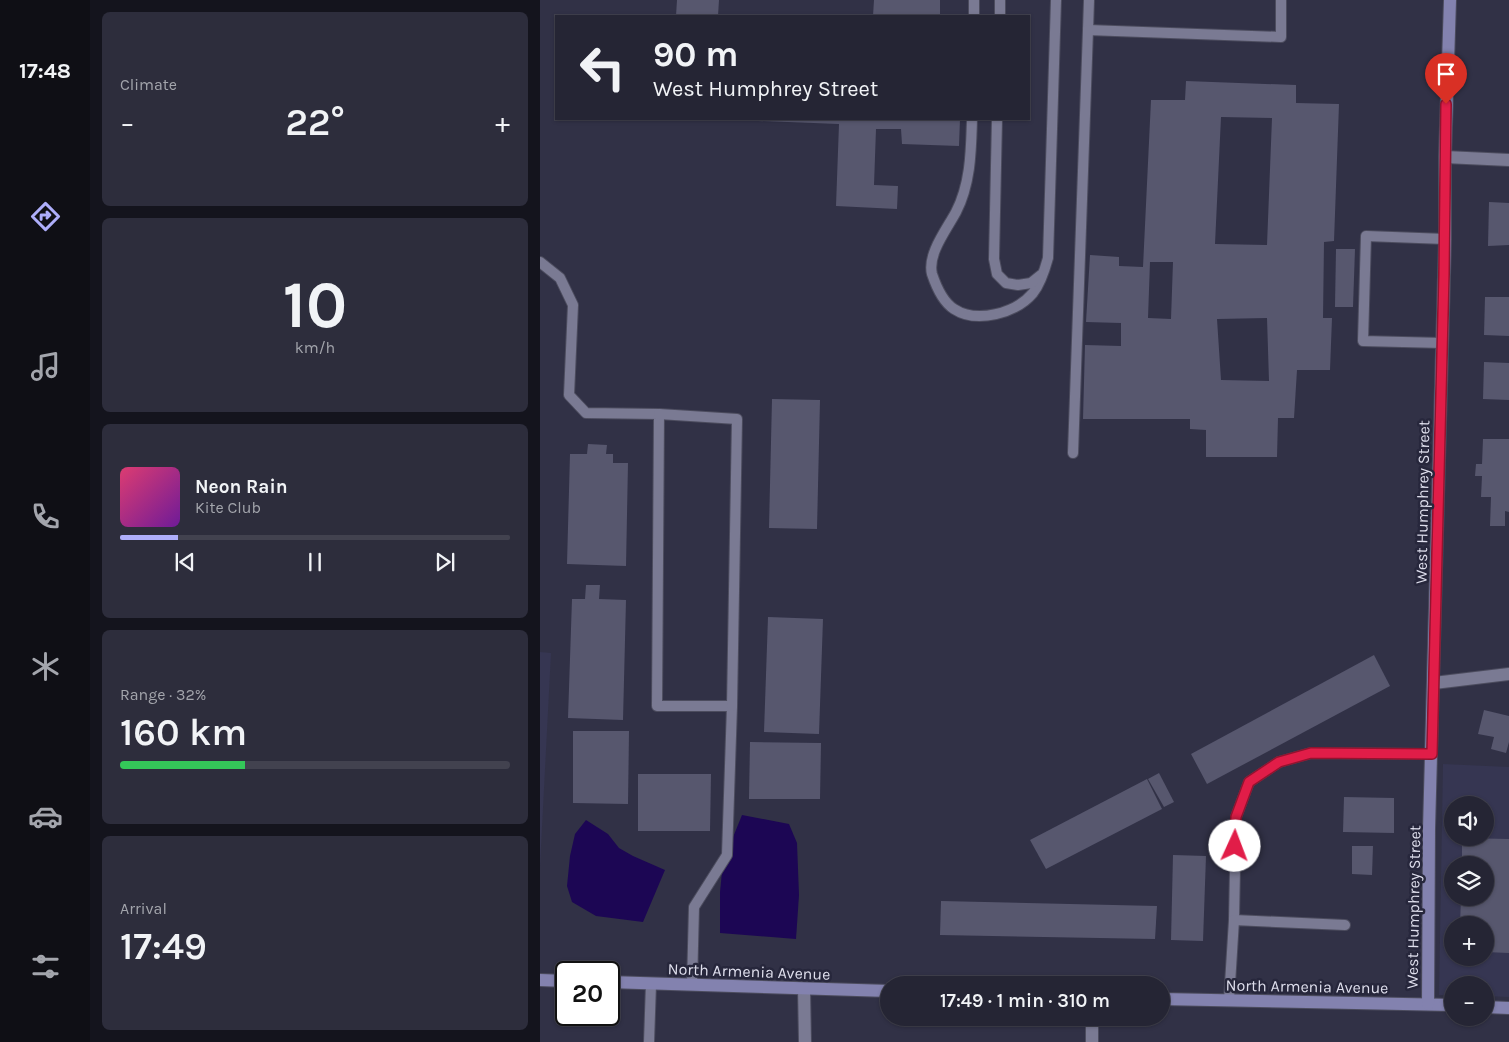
<!DOCTYPE html>
<html lang="en">
<head>
<meta charset="utf-8">
<style>
  :root { --surface:#252534; --page:#2d2d3c; --text:#f1f3f6; --muted:#a3a5ac; --line:#42424f; --accent:#aeaefa }
  body { margin:0; font-family:Karla,sans-serif; background:var(--page); color:var(--text); height:100vh; display:flex; flex-direction:column; font-size:19px; white-space:nowrap }
  * { box-sizing:border-box; margin:0 }
  p { font-size:16px; color:var(--muted) }
  .icon { flex:none; width:28px; height:28px; fill:none; stroke:currentColor; stroke-width:2; stroke-linecap:round; stroke-linejoin:round }
  .map { position:relative; flex:1; overflow:hidden }
  .sheet { display:flex; flex-direction:column; gap:12px; padding:12px; background:#14141d; width:450px }
  .sheet>* { flex:none }
  .guide { position:absolute; left:15px; top:15px; width:475px; height:105px; border-radius:0px; box-shadow:0 1px 4px #0004,0 0 0 1px var(--line); background:#252534; color:var(--text); overflow:hidden }
  .buttons { position:absolute; left:904px; top:796px; display:grid; gap:10px }
  .buttons a { display:grid; place-items:center; width:50px; height:50px; border-radius:50%; background:var(--surface); box-shadow:0 1px 4px #0004,0 0 0 1px var(--line); font-size:25px }
  .speed { position:absolute; left:15px; top:961px; display:flex; gap:10px; font-size:25px; font-weight:700; text-align:center }
  .speed>* { display:grid; place-content:center; width:65px; height:65px; border-radius:50%; background:var(--surface); box-shadow:0 1px 4px #0004,0 0 0 1px var(--line); line-height:1 }
  .speed .limit { border:2px solid #111; border-radius:8px; background:#fff; color:#111 }
  .pin { position:absolute; display:grid; place-items:center; width:42px; height:42px; color:#fff; margin:-51px -21px; border-radius:50% 50% 50% 0; rotate:-45deg; box-shadow:0 0 5px #0007 }
  .pin .icon { rotate:45deg }
  .me { position:absolute; width:55px; margin:-28px; rotate:2deg; stroke-linejoin:round; filter:drop-shadow(0 0 4px #0008) }
  .turn { display:flex; align-items:center; gap:18px; height:105px; padding:0 15px; font-size:22px }
  .turn .icon { width:65px; height:65px; stroke-width:2.5 }
  .turn b { display:block; font-size:35px; line-height:42px }
  .big { font-size:38px; font-weight:600; line-height:1.1 }
  .sheet .widget { flex:1; display:flex; flex-direction:column; justify-content:center; gap:8px; min-width:0; padding:0 18px; border-radius:8px; background:var(--page) }
  .sheet .dial { align-items:center; gap:0 }
  .dial b { font-size:65px; line-height:1 }
  .song { display:flex; align-items:center; gap:15px }
  .cover { width:60px; height:60px; border-radius:8px; background:linear-gradient(135deg,hsl(340 70% 55%),hsl(280 70% 35%)) }
  .played { height:5px; border-radius:2px; background:linear-gradient(90deg,var(--accent) 15%,var(--line) 15%) }
  .keys { display:flex; justify-content:space-around; direction:ltr }
  .heat { display:flex; justify-content:space-between; align-items:center; font-size:28px; direction:ltr }
  .charge { height:8px; border-radius:4px; background:linear-gradient(90deg,#34c759 32%,var(--line) 0) }
  .trip { position:absolute; left:340px; top:976px; width:290px; height:50px; border-radius:25px; background:var(--surface); box-shadow:0 1px 4px #0004,0 0 0 1px var(--line); font-weight:600; line-height:50px; text-align:center }
  main { display:flex; flex:1; min-height:0 }
  .tabs { display:flex; flex-direction:column; width:90px; justify-content:space-around; align-items:center; background:#0f0f15; color:var(--muted) }
  .tabs .icon { width:35px; height:35px }
  .tabs .active { color:var(--accent) }
  .tabs b { font-size:22px; color:var(--text) }
  .map>svg:first-child { display:block }
  .built { fill:#363652; fill-rule:evenodd }
  .water { fill:#1c0654 }
  .building { fill:#57576e; fill-rule:evenodd }
  .lines { fill:none; stroke-linecap:round; stroke-linejoin:round }
  .lane-casing { stroke:#4c4c5e; stroke-width:12 }
  .street-casing { stroke:#4c4c5e; stroke-width:14 }
  .secondary-casing { stroke:#4c4c5e; stroke-width:14 }
  .lane { stroke:#7a7a93; stroke-width:10 }
  .street { stroke:#7a7a93; stroke-width:12 }
  .secondary { stroke:#8382af; stroke-width:12 }
  .route-casing { stroke:#92132f; stroke-width:12 }
  .route { stroke:#e11d48; stroke-width:9 }
  .labels { text-anchor:middle; stroke-width:5; stroke-linejoin:round; paint-order:stroke }
  .street-label { font-size:16px; fill:#dfdfed; stroke:#27273c }
</style>
</head>
<body>
<main>
<nav class="tabs">
<b>17:48</b>
<svg class="icon active" aria-label="directions" viewBox="0 0 24 24"><path d="M12 3l9 9-9 9-9-9zM9 14v-3h6M13 9l2 2-2 2"/></svg>
<svg class="icon" aria-label="music" viewBox="0 0 24 24"><path d="M9 18V5l10-2v13"/><circle cx="6" cy="18" r="3"/><circle cx="16" cy="16" r="3"/></svg>
<svg class="icon" aria-label="phone" viewBox="0 0 24 24"><path d="M5 4h4l2 5-3 2q2 4 5 5l2-3 5 2v4C11 20 4 13 5 4z"/></svg>
<svg class="icon" aria-label="climate" viewBox="0 0 24 24"><path d="M12 3v18M4 7l16 10M4 17L20 7"/></svg>
<svg class="icon" aria-label="car" viewBox="0 0 24 24"><path d="M5 17H2v-5l4-1 3-4h7l3 4 3 1v5h-3M9 17h6M6 11h13"/><circle cx="7" cy="17" r="2"/><circle cx="17" cy="17" r="2"/></svg>
<svg class="icon" aria-label="filters" viewBox="0 0 24 24"><path d="M4 7h16M4 17h16"/><circle cx="9" cy="7" r="2"/><circle cx="15" cy="17" r="2"/></svg>
</nav>
<section class="sheet">
<div class="widget"><p>Climate</p>
<div class="heat"><a>−</a><b class="big">22°</b><a>+</a></div>
</div>
<div class="widget dial"><b>10</b><p>km/h</p></div>
<div class="widget">
<div class="song"><i class="cover"></i><div><b>Neon Rain</b><p>Kite Club</p></div></div>
<div class="played"></div>
<div class="keys"><svg class="icon" aria-label="previous" viewBox="0 0 24 24"><path d="M18 5L8 12l10 7zM5 5v14"/></svg><svg class="icon" aria-label="pause" viewBox="0 0 24 24"><path d="M8 5v14M16 5v14"/></svg><svg class="icon" aria-label="next" viewBox="0 0 24 24"><path d="M6 5l10 7-10 7zM19 5v14"/></svg></div>
</div>
<div class="widget"><p>Range · 32%</p><b class="big">160 km</b><div class="charge"></div></div>
<div class="widget"><p>Arrival</p><b class="big">17:49</b></div>
</section>
<div class="map">
<svg width="969" height="1042" viewBox="0 0 969 1042">
  <rect width="100%" height="100%" fill="#313146"/>
  <!-- built -->
  <g class="built">
    <path d="M0,652L11,653L0,866Z"/>
    <path d="M903,764L969,767V997L945,996V985H912V995H899ZM912,805H945V838H912ZM912,865H945V898H912ZM912,925H945V958H912Z"/>
  </g>
  <!-- water -->
  <g class="water">
    <path d="M202,815L249,824L257,843L259,895L256,939L180,933V892L183,862Z"/>
    <path d="M46,820L68,834L79,848L93,856L125,870L103,922L56,916L32,902L27,886L30,856L35,834Z"/>
  </g>
  <!-- building -->
  <g class="building">
    <path d="M137,0H179L178,16H136Z"/>
    <path d="M334,0H400V16H333Z"/>
    <path d="M646,81L756,85V103L799,104L794,241L784,242L783,318H792L790,370H757L754,418H738L737,457H666V430L650,429V419H543L545,345L581,346V323L546,322L550,255L579,257V266L603,267L611,100H645ZM681,117L732,118L727,245L675,244ZM610,262H633L631,319L608,318ZM727,318L729,381L681,380L677,319Z"/>
    <path d="M194,119H420L419,146L362,144L361,129H336L334,185L358,186L357,209L296,206L299,124L194,120Z"/>
    <path d="M949,202L969,203V245L948,246Z"/>
    <path d="M796,249H815L813,307H795Z"/>
    <path d="M945,297H969V336L944,335Z"/>
    <path d="M944,362L969,363V400L943,399Z"/>
    <path d="M232,399L280,400L277,529L229,528Z"/>
    <path d="M943,439H969V512L965,511V526H950L951,497H941L942,476H935L936,464H942Z"/>
    <path d="M48,444L67,445L66,454H73V463H88L86,566L27,564L30,454H47Z"/>
    <path d="M46,585H60L59,599L86,600L83,720L28,718L32,599H45Z"/>
    <path d="M228,617L283,619L279,734L224,732Z"/>
    <path d="M834,655L850,686L667,784L651,754Z"/>
    <path d="M944,710L969,716V742L966,753L951,749L954,737L938,734Z"/>
    <path d="M33,731H89L88,804L33,803Z"/>
    <path d="M210,742L281,743L280,799H209Z"/>
    <path d="M619,773L634,802L624,807L608,779Z"/>
    <path d="M98,774H171L170,831H98Z"/>
    <path d="M607,779L622,809L506,869L490,840Z"/>
    <path d="M804,797L854,798V833L803,832Z"/>
    <path d="M922,838L969,839V953L945,952V925H920L921,898H945V865H922Z"/>
    <path d="M812,846H833L832,875L812,874Z"/>
    <path d="M633,855L666,856L663,941L631,940Z"/>
    <path d="M401,901L617,906L615,939L400,935Z"/>
  </g>
  <g class="lines">
    <!-- lane casing -->
    <g class="lane-casing">
      <g id="lane">
        <path d="M434,16V0"/>
        <path d="M460,16V0"/>
        <path d="M548,30L549,0"/>
        <path d="M432,119C431,150 431,183 416,212C407,229 387,254 392,274C396,286 403,302 414,309C437,324 476,313 493,293C501,283 505,269 508,258L516,0"/>
        <path d="M457,119L454,259L457,274L466,283L478,285L491,283L501,275"/>
        <path d="M0,262L20,278L33,305L29,395L46,413L119,414L117,706H192L187,855L154,907L152,985"/>
        <path d="M903,343L823,341L826,236L905,239"/>
        <path d="M119,414L197,419L192,706"/>
        <path d="M533,453L548,30L741,37V0"/>
        <path d="M694,920L696,817L709,782L739,762L771,753L892,754"/>
        <path d="M689,1000L694,920L805,925"/>
        <path d="M109,1042L111,984"/>
      </g>
    </g>
    <!-- street casing -->
    <g class="street-casing">
      <g id="street">
        <path d="M905,157L969,160"/>
        <path d="M894,683L969,674"/>
        <path d="M264,989L265,1042"/>
        <path d="M552,1018V1042"/>
      </g>
    </g>
    <!-- secondary casing -->
    <g class="secondary-casing">
      <g id="secondary">
        <path d="M0,980L26,981"/>
        <path d="M69,982L349,991"/>
        <path d="M621,999L912,1005"/>
        <path d="M888,1004L889,829L905,239V157L910,0"/>
        <path d="M945,1007L969,1008"/>
      </g>
    </g>
    <!-- lane -->
    <use href="#lane" class="lane"/>
    <!-- street -->
    <use href="#street" class="street"/>
    <!-- secondary -->
    <use href="#secondary" class="secondary"/>
  </g>
  <g class="lines">
    <!-- route casing -->
    <g class="route-casing">
      <path id="route" d="M695,846L696,817L709,782L739,762L771,753L892,754L904,274L906,104"/>
    </g>
    <!-- route -->
    <use href="#route" class="route"/>
  </g>
  <g class="labels">
    <!-- street labels -->
    <g class="street-label">
      <text transform="translate(882 502) rotate(-89)" y="6">West Humphrey Street</text>
      <text transform="translate(873 907) rotate(-89)" y="6">West Humphrey Street</text>
      <text transform="translate(209 971) rotate(2)" y="6">North Armenia Avenue</text>
      <text transform="translate(767 986) rotate(1)" y="6">North Armenia Avenue</text>
    </g>
  </g>
</svg>
<div class="buttons">
<a><svg class="icon" aria-label="sound" viewBox="0 0 24 24"><path d="M4 9h4l5-4v14l-5-4H4zM17 9q2 3 0 6"/></svg></a>
<a><svg class="icon" aria-label="layers" viewBox="0 0 24 24"><path d="M12 4l9 5-9 5-9-5zM3 14l9 5 9-5"/></svg></a>
<a>+</a>
<a>−</a>
</div>
<div class="speed"><div class="limit">20</div></div>
<div class="pin" style="left:906px;top:104px;background:#d93025"><svg class="icon" aria-label="arrive" viewBox="0 0 24 24"><path d="M6 21V4h12l-3 4 3 4H6"/></svg></div>
<svg class="me" style="left:695px;top:846px" viewBox="-20 -20 40 40"><circle r="19" fill="#fff"/><path d="M0-13L10 11 0 6-10 11z" fill="#e11d48"/></svg>
<div class="trip">17:49 · 1 min · 310 m</div>
<div class="guide">
<div class="turn"><svg class="icon" aria-label="left" viewBox="0 0 24 24"><path d="M17 20v-9H6M10 6l-5 5 5 5"/></svg><div><b>90 m</b>West Humphrey Street</div></div>
</div>
</div>
</main>
</body>
</html>
